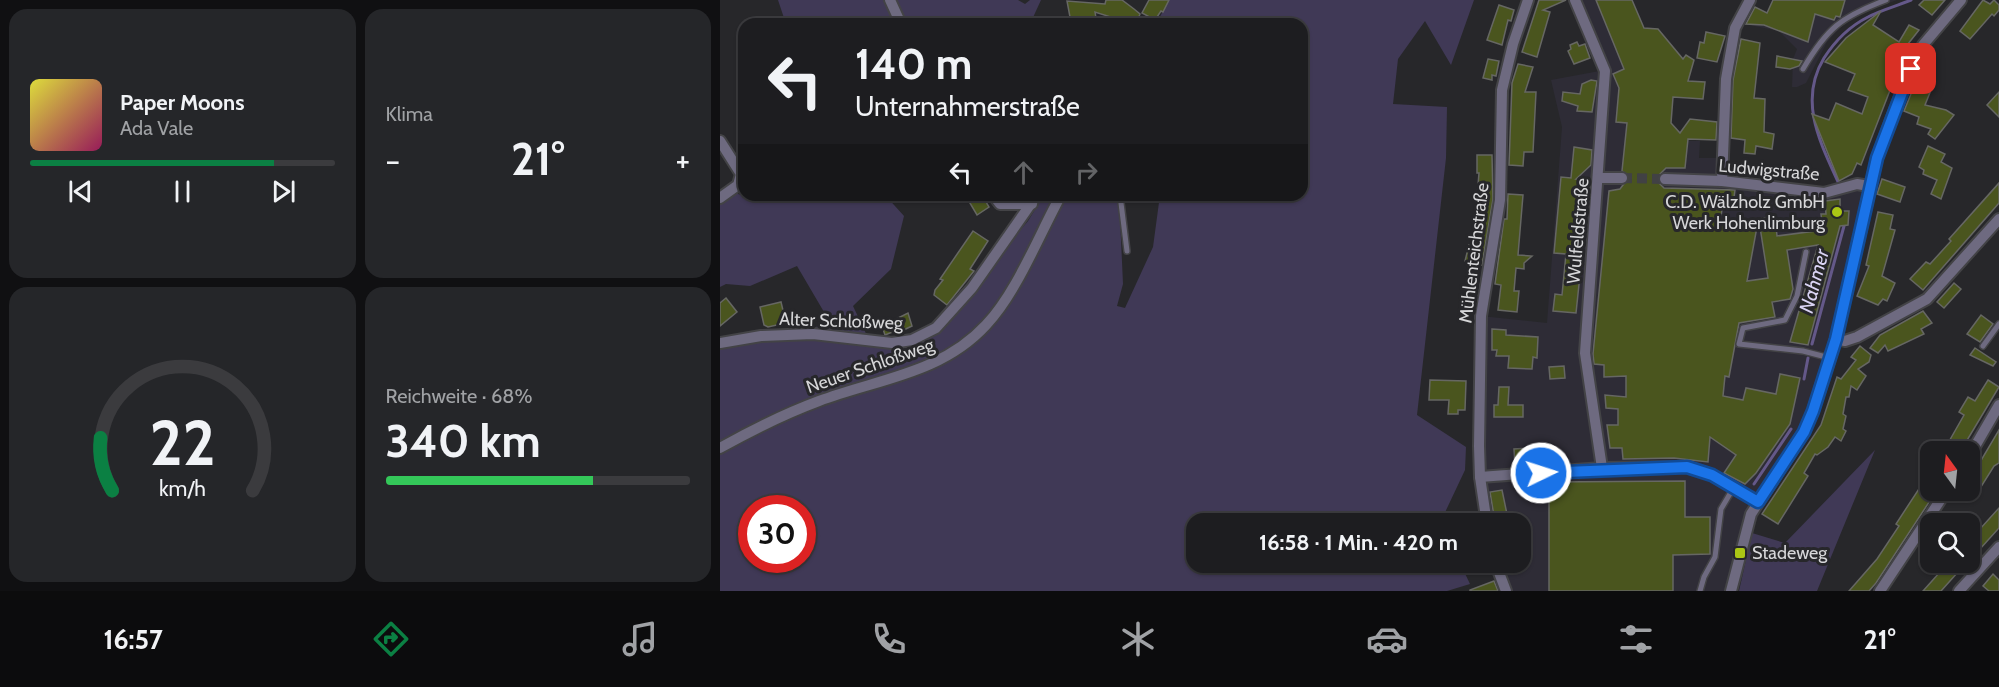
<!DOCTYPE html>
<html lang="de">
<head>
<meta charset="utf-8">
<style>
  :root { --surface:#1d1d20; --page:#252629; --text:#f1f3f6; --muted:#a0a2a5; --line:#3b3b3e; --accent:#0b8043 }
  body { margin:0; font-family:Cabin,sans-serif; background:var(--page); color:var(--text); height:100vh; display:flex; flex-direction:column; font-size:22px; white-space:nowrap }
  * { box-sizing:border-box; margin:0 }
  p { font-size:20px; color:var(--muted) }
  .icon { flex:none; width:33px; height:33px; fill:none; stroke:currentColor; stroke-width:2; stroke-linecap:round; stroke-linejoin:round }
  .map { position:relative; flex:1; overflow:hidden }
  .sheet { display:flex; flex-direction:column; gap:9px; padding:9px; background:#101012; width:720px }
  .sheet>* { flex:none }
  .guide { position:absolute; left:18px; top:18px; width:570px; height:183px; border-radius:18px; box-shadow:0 2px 4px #0004,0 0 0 2px var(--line); background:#1d1d20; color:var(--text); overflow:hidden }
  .needle { width:39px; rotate:345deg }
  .controls { position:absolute; left:1200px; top:441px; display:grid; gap:12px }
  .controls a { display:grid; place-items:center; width:60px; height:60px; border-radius:12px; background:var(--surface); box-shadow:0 2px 4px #0004,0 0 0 2px var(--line); font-size:30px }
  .speed { position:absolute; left:18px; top:495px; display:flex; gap:12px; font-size:30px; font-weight:700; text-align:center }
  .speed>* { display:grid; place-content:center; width:78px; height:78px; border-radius:50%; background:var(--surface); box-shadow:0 2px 4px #0004,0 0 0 2px var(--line); line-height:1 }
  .speed .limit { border:9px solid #d22; background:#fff; color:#111 }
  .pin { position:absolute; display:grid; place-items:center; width:51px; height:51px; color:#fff; margin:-26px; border-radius:12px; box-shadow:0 3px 9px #0006 }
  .me { position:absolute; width:66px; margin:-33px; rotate:86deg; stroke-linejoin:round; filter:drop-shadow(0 0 4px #0008) }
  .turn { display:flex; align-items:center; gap:21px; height:126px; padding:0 18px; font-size:27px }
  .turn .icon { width:78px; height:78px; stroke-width:2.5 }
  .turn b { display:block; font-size:42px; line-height:51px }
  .lanes { display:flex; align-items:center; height:57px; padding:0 18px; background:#0003; justify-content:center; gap:30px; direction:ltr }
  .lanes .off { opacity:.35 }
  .big { font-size:45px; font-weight:800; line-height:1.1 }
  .sheet .widget { flex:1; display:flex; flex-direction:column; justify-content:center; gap:9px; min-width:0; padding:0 21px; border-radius:18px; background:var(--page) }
  .sheet .dial { align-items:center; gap:0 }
  .dial svg { height:156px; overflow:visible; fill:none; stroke:var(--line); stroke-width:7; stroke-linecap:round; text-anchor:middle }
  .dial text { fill:var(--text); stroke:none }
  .song { display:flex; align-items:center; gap:18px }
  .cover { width:72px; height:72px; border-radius:9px; background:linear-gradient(135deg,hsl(60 70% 55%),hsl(330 70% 35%)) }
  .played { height:6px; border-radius:3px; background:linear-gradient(90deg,var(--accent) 80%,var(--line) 80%) }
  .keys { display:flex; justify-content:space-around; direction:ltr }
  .heat { display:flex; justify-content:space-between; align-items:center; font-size:33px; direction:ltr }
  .charge { height:9px; border-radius:4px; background:linear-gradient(90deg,#34c759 68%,var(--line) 0) }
  .sheet .tiles { flex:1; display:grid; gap:9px; grid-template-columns:repeat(2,1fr) }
  .trip { position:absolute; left:466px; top:513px; width:345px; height:60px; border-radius:18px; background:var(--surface); box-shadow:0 2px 4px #0004,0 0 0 2px var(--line); font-weight:800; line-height:60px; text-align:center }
  .menu { display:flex; height:96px; justify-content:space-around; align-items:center; background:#0c0c0d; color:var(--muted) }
  .menu .icon { width:42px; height:42px }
  .menu .active { color:var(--accent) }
  .menu b { font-size:27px; color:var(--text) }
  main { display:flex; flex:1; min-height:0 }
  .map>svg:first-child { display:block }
  .built { fill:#2e2c36 }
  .green { fill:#403956; fill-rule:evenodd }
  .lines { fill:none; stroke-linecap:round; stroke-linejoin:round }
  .stream { stroke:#645889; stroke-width:3 }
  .building { fill:#4a551e; stroke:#666763; stroke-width:1.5 }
  .minor-tunnel { stroke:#414144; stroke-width:10; stroke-dasharray:10 5; stroke-linecap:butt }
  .service-casing { stroke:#434346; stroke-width:8 }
  .minor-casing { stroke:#434346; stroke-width:14 }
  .service { stroke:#6e6a80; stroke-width:5 }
  .minor { stroke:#6e6a80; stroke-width:10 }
  .route-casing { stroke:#114b97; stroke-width:15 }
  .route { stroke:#1a73e8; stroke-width:10 }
  .poi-dot { fill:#abc615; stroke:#27272a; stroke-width:2 }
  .labels { text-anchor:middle; stroke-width:6; stroke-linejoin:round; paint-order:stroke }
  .street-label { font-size:18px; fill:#d6d6d8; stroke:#27272a }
  .poi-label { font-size:18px; fill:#d6d6d8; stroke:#27272a; text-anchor:end }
  .water-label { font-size:20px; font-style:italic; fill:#dad4f4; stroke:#27272a }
</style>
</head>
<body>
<main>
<section class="sheet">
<div class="tiles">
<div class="widget">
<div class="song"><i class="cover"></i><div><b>Paper Moons</b><p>Ada Vale</p></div></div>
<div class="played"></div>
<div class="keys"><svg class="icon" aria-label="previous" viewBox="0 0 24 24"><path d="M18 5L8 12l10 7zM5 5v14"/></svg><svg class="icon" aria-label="pause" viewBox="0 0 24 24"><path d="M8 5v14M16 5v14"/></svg><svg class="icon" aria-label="next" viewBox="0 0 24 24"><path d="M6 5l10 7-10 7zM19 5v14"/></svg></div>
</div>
<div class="widget"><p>Klima</p>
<div class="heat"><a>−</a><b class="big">21°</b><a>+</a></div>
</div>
<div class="widget dial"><svg viewBox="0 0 100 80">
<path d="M14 69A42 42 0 1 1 86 69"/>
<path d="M14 69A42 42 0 0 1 8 42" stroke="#0b8043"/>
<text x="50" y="56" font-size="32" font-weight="700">22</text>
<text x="50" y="72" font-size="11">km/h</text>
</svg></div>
<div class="widget"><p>Reichweite · 68%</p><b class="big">340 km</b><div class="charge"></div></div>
</div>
</section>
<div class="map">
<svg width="1279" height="591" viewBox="0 0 1279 591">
  <rect width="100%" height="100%" fill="#27272a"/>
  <!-- built -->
  <g class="built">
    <path d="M855,0H912L923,28L938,29L957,53L951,123L968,141H980L979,158H1002V181L1104,193L1149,186L1093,411L1038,502L1011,591H786L775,563L801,562V524L767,523L759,446L761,316L827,323L842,127L831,80L885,70Z"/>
    <path d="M1053,0H1177L1144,12L1123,25L1107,42L1086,83L1077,87H1072L1073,59L1077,49L1059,31L1025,24L1034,7L1047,13Z"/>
  </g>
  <!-- green -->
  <g class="green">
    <path d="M58,0H298L305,4L310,0H321L310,24H66Z"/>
    <path d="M449,0H754L731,65L705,21L678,59L673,104L727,107L726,158L697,415L746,447L745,470L720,523L477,524V562L740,563L750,584L727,591H0V343L93,334L104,312L77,266L30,286L6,284L0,287V201L14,193L34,198L38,195H165L184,216L171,269L133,306L149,340L172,343L217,328L308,221L324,195H399L403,284L397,306L405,308L433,247L440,195H582V24H436ZM32,508H82V560H32Z"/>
    <path d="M1155,450L1097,591H1019L1032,533L1065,543Z"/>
  </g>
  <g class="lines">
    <!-- stream -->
    <g class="stream">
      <path d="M1119,184C1100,142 1078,101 1104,58C1115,41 1130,26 1148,17C1161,10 1177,6 1191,0"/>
      <path d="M1092,344L1124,226"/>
      <path d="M1084,379L1088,358"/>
      <path d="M1034,484L1071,429"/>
    </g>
  </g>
  <!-- building -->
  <g class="building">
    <path d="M386,0H402L414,9L420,14L416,24H396L397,19L375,12L377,24H360L358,18L350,17L347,1L385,4Z"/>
    <path d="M429,0H449L443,12L441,11L435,20L422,13Z"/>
    <path d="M819,0H846L823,10L830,12L817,57L802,52Z"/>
    <path d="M876,0H912L924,28L938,29L963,59L966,55L974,60L968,81L985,82L983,99L953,97L951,123L960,133L970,119L997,122L996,140L968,139L965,168H946L938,176V182L944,188L1015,190L1013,204L1003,203L1000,223L1020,220L1022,230L1037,227L1027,281L1048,278L1040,227L1044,226L1042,218L1055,216L1057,236L1103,230L1101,214H1106L1105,201L1120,199V211H1129L1128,225L1120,226L1088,345L1070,342L1098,245L1067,250L1073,289L1070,299L1052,302L1055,317L1019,323L1009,377L1005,376L1003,396L1023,400L1026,388L1056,394L1060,374L1080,378L1070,424L1036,473L1025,484L1004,473L1016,455L990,437L988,462L954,458L903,459L902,448H890L887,425H898V409L886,408L885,395L906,397V376L884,377V365L874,364L873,354L889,191L900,189L909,177L902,171L907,123L896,122L899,88L893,74L904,69Z"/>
    <path d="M1053,0H1125L1120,17L1116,16L1114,20L1095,14L1088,42L1044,25L1026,24L1035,7L1047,13Z"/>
    <path d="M1204,0H1225L1212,15L1199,5Z"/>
    <path d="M1263,0L1270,4L1274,0L1279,5V10L1274,16L1272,14L1250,39L1240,31Z"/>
    <path d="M779,5L794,10L791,21L788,20L782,45L767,40Z"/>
    <path d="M1161,11L1153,25L1179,42L1189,25L1199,30L1188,44L1141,165L1137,163L1132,174L1119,181L1092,114L1109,120L1116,103L1142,114L1148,97L1128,90L1135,74L1105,62L1126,38Z"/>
    <path d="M986,32L1005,36L997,62L977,58L980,42L984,43Z"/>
    <path d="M1021,39L1040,43L1034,98L1045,99L1044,132L1054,134L1052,149L1036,146L1035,154L1024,153L1025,140L1011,138L1013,80Z"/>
    <path d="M857,42L859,46L865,44L870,58L854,64L848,51L851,49L850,45Z"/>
    <path d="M1057,56L1082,61L1079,66L1070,69L1056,67Z"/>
    <path d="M768,59L779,61L776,76L772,75V80L763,78Z"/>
    <path d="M798,64L813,67L805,92H816L813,152H804L803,166L789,165L792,83Z"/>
    <path d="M871,80L877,81L872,112L857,111L858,106L842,101L843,92L860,94L862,84Z"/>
    <path d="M1195,84L1211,90L1205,105L1226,110L1234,115L1215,139L1208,134L1211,129L1197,124L1199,117L1184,111Z"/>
    <path d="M1279,92V117L1267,105Z"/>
    <path d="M1208,146L1225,154L1221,162L1232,168L1221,199L1211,194L1217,180L1203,174L1204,170L1199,167Z"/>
    <path d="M854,147L872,150L871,165L856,179L870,180L856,313L833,311L835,294L842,295L846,254L834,253L841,177L851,178Z"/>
    <path d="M757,155H772L773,199L762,265L745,261L749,245H753L759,173H757Z"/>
    <path d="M1162,179L1185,187L1180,202L1157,194Z"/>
    <path d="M1279,183V203L1203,290L1190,279L1206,262L1210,264L1231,241L1229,239Z"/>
    <path d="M788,194L803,195L798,255L812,256L804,263V269L796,268L794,291H799L797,312L778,310L781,285L775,284L784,219H787Z"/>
    <path d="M253,195H262L269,207L257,215L247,198Z"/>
    <path d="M1158,212L1173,215L1170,229L1175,230L1162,276L1175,283L1167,301L1163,299L1158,305L1137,296L1149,266L1146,265Z"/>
    <path d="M253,231L268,241L250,269L254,271L227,305L214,295L215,290L223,280L220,279Z"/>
    <path d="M1234,283L1241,289L1224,308L1217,302Z"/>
    <path d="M6,298L17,312L0,326V303Z"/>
    <path d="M61,302L66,323L48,327L44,325L40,307Z"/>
    <path d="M1203,311L1212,323L1201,329L1204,334L1168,351L1165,345L1158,353L1150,348L1160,335Z"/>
    <path d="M188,313L192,326L175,334V331L165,335L162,326Z"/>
    <path d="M1261,315L1273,324L1260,342L1247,334Z"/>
    <path d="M772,329L786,330V335L818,337L817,358L813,357L812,369L788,368L789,356H776L777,350H772Z"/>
    <path d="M1140,346L1151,355L1149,362L1138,369L1146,376L1137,390L1131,386L1129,397H1126L1123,414L1126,416L1123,429L1126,431L1121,441L1115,437L1108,447L1097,455L1095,454L1084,473L1088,476L1058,524L1042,514L1101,425L1117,377L1121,379L1136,360L1131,357Z"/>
    <path d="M1255,348L1276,362L1273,366L1250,355Z"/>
    <path d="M844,366L845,378L830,379L829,367Z"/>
    <path d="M710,380L746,381L745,410H738V414H728L729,400H709Z"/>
    <path d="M1268,380L1279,387L1240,452H1223L1244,415L1239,412L1248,397L1255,401Z"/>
    <path d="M779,387H789L788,405H803V417H774V405H778Z"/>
    <path d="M1279,430V463L1274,466L1259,490L1256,488L1250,498V479Z"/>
    <path d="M813,448L814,465L795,467L794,449Z"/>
    <path d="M1210,472V490H1217L1156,583L1149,591H1129L1157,559L1179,526L1176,524Z"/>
    <path d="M965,481V517H990V554L953,555V591H829V482Z"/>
    <path d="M782,490L788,519L775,522L770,492Z"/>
    <path d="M1279,508V528L1250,560V540Z"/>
    <path d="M1229,562H1247L1221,591H1203Z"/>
    <path d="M1273,574L1279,580V591H1269L1263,586Z"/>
    <path d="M774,581L778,591H750V590Z"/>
  </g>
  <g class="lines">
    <!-- minor-tunnel -->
    <path class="minor-tunnel" d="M902,178L945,179"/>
    <!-- service casing -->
    <g class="service-casing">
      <g id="service">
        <path d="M1083,69C1107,28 1121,17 1166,0"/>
        <path d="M400,195L407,251"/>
        <path d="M1086,252L1077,296L1065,320L1023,328L1019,344L1083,351L1110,358"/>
        <path d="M1263,346L1279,324"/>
        <path d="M980,591L984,577L995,557L1001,509L1014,487"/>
      </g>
    </g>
    <!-- minor casing -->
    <g class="minor-casing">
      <g id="minor">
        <path d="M170,0L181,24"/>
        <path d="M855,0L885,71L865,353L882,468"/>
        <path d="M0,141L21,174L18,185L0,198"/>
        <path d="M879,178H902"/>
        <path d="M945,179L1002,181L1104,193L1137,184L1149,186"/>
        <path d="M1002,181L1006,79L1015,28L1030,0"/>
        <path d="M273,195L280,204H312"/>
        <path d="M1116,339L1125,341L1137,337L1207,299L1279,219"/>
        <path d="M0,343L41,336L93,334L172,343L192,340L216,328L252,288L317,195"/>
        <path d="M0,448C32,430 64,414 99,401C157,379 221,374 266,325C297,292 319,235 341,195"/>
        <path d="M1250,455L1279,405"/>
        <path d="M760,477L882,468L967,467L992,475L1038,502"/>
        <path d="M767,524L760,477L759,446L761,316L780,200L782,90L793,44L808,0"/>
        <path d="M775,562L786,591"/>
        <path d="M1011,591L1031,514L1084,432L1093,411L1116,339L1157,158L1185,83L1203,45L1241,0"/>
        <path d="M1160,591L1227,490"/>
        <path d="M1239,591L1279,547"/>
      </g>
    </g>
    <!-- service -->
    <use href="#service" class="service"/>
    <!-- minor -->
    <use href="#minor" class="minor"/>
  </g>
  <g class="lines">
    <!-- route casing -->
    <g class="route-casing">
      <path id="route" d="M821,473L967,467L992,475L1038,502L1084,432L1093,411L1116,339L1157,158L1191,69"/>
    </g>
    <!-- route -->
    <use href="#route" class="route"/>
  </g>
  <!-- markers -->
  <g class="poi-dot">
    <circle cx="1117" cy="212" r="6"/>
    <rect x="1014" y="547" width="12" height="12" rx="3"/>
  </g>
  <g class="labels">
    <!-- street labels -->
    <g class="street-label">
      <text transform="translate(1049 170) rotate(5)" y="6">Ludwigstraße</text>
      <text transform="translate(858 231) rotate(-85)" y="6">Wulfeldstraße</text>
      <text transform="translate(754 253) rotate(-83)" y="6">Mühlenteichstraße</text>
      <text transform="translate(121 321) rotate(2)" y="6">Alter Schloßweg</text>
      <text transform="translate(150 366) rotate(-19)" y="6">Neuer Schloßweg</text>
    </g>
    <!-- poi labels -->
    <g class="poi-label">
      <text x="1105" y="208">C.D. Wälzholz GmbH<tspan x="1105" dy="21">Werk Hohenlimburg</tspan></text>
      <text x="1032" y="559" text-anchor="start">Stadeweg</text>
    </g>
    <!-- water labels -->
    <g class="water-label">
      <text transform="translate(1094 281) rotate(-75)" y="7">Nahmer</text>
    </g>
  </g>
</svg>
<div class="controls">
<a><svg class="needle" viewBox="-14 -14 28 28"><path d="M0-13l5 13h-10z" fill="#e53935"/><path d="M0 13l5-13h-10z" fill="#a0a2a5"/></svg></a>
<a><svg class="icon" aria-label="search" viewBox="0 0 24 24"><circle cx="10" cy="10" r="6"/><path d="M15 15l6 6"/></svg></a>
</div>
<div class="speed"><div class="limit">30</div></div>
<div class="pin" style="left:1191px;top:69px;background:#d93025"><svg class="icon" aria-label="arrive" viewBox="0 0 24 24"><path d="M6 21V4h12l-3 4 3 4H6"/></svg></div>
<svg class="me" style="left:821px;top:473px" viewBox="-20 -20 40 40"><circle r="17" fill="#1a73e8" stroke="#fff" stroke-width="3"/><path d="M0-11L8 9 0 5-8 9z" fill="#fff"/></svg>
<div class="trip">16:58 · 1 Min. · 420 m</div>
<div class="guide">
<div class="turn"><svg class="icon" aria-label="left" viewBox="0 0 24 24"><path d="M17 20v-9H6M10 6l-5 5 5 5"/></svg><div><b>140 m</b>Unternahmerstraße</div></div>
<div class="lanes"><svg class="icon" aria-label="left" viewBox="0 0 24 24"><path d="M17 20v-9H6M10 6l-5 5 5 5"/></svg><svg class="icon off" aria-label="ahead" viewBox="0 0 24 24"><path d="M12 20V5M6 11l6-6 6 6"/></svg><svg class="icon off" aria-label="right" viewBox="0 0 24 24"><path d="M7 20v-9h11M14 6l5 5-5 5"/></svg></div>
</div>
</div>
</main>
<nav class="menu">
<b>16:57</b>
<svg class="icon active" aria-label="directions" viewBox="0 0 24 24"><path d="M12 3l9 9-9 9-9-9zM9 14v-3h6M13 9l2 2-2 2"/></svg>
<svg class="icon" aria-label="music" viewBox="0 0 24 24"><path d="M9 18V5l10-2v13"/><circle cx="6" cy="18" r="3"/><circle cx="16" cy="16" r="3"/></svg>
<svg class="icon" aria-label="phone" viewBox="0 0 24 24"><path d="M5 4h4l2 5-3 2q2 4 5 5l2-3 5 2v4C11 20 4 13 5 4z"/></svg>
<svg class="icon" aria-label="climate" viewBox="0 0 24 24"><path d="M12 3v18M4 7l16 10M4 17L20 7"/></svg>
<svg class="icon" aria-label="car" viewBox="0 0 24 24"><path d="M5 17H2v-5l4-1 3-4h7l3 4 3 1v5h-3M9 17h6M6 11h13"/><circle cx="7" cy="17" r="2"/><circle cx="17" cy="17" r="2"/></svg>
<svg class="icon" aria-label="filters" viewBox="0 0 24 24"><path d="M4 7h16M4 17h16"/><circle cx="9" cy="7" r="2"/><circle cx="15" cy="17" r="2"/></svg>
<b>21°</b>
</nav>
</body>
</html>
